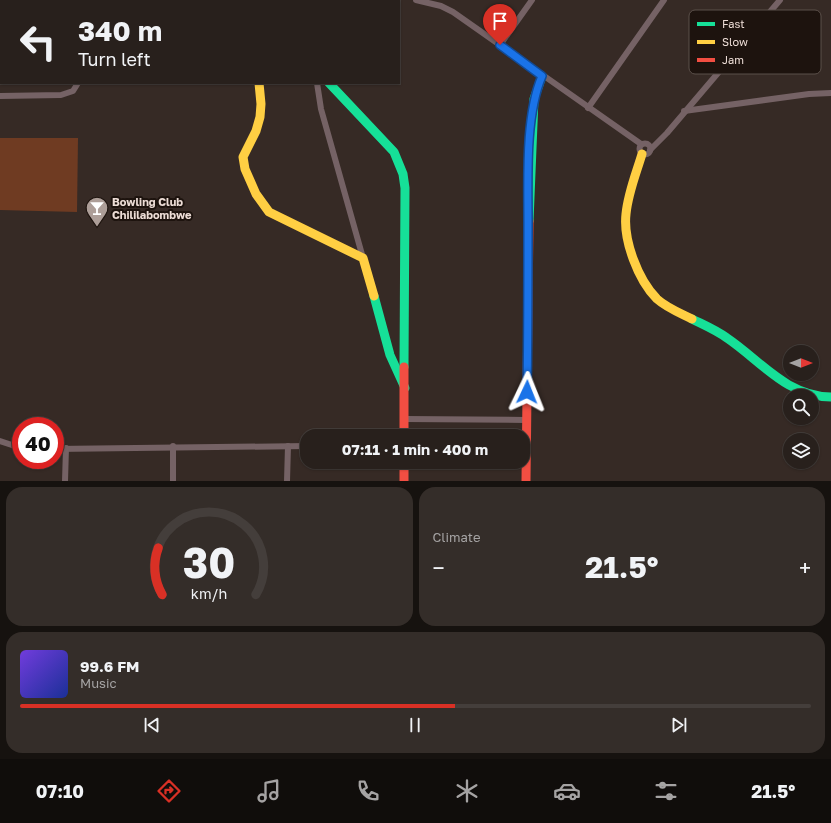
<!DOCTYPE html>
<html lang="en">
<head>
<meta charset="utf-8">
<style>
  :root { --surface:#28201c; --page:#342d29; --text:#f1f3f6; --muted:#a5a3a3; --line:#443e3b; --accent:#d93025 }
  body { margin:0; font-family:"Golos Text",sans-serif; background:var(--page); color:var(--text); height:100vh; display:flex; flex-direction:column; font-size:15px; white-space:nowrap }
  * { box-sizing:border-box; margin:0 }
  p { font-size:13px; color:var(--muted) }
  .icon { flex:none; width:22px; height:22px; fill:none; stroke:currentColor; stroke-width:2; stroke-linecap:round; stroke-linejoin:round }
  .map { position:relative; height:481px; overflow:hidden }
  .details { display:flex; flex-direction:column; gap:6px; padding:6px; background:#16120f; flex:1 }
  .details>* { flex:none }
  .hud { position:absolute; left:0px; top:0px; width:400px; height:84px; box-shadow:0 1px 3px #0004,0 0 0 1px var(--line); background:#28201c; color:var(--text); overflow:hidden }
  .needle { width:26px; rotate:90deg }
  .buttons { position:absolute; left:783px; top:345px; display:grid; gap:8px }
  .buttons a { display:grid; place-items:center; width:36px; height:36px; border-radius:50%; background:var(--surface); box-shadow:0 1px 3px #0004,0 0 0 1px var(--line); font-size:20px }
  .speed { position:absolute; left:12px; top:417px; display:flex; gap:8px; font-size:20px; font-weight:700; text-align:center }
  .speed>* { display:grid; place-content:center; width:52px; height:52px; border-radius:50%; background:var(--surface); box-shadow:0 1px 3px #0004,0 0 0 1px var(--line); line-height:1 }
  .speed .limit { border:6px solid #d22; background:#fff; color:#111 }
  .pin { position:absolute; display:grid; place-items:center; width:34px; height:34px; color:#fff; margin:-41px -17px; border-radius:50% 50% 50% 0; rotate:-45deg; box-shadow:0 0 4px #0007 }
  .pin .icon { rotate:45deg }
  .me { position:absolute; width:44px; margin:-22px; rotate:2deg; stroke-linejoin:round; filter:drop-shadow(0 0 3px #0008) }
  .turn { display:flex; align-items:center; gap:14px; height:84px; padding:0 12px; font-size:18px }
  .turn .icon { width:52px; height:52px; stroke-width:2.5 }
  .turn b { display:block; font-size:28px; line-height:34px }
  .big { font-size:30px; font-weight:700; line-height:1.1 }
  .details .tile { flex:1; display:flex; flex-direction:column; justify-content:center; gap:6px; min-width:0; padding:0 14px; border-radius:16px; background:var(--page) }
  .details .dial { align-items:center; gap:0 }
  .dial svg { height:104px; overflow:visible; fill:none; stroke:var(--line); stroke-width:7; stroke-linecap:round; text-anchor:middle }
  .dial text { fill:var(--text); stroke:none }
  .song { display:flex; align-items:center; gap:12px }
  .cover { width:48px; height:48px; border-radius:6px; background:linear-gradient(135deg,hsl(260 70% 55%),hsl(230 70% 35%)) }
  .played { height:4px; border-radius:2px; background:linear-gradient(90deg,var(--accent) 55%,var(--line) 55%) }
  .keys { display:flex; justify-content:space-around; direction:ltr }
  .heat { display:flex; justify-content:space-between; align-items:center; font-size:22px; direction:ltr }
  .details .tiles { flex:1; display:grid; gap:6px; grid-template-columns:1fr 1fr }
  .tile:last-child { grid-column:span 2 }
  .trip { position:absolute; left:300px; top:429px; width:230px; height:40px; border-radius:16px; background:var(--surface); box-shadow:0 1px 3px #0004,0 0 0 1px var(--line); font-weight:700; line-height:40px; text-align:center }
  .dock { display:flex; height:64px; justify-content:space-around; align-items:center; background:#100d0b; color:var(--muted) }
  .dock .icon { width:28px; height:28px }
  .dock .current { color:var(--accent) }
  .dock b { font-size:18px; color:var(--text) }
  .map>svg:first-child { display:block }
  .green { fill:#6f3b22 }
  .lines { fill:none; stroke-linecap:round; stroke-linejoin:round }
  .street { stroke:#756265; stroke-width:6 }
  .fast { stroke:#16e098; stroke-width:9 }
  .slow { stroke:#ffcf43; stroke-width:9 }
  .jam { stroke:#f24e42; stroke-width:9 }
  .route-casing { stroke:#114b97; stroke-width:10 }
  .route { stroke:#1a73e8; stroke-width:7 }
  .labels { text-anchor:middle; stroke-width:4; stroke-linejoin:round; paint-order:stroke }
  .poi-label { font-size:11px; font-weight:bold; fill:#edddd6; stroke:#1d130e; text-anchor:start }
  .key { fill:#1d130e; stroke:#5b504a; stroke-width:1 }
  .key-label { font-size:11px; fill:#edddd6 }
</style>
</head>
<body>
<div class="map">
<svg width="831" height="481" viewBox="0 0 831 481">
  <rect width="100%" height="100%" fill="#362a25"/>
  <!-- green -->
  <path class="green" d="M0,138H78L77,212L0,210Z"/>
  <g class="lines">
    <!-- street -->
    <g class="street">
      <path d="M82,0V1"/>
      <path d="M416,0L441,6L453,12L641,144"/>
      <path d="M189,1V0"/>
      <path d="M500,45L532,0"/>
      <path d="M317,83L321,109L363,258"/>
      <path d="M0,96L61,95L73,91L78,83"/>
      <path d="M588,108L664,0"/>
      <path d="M684,111L809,94L831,93"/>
      <circle cx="645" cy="149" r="5.5"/>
      <path d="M650,150L667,133L780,0"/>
      <path d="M405,419L526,420"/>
      <path d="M0,441L21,448"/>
      <path d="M55,449L307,446"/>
      <path d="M65,481L66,448"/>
      <path d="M173,481V446"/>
      <path d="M287,481L288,446"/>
    </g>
    <!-- fast -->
    <g class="fast">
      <path d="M305,0V1"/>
      <path d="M329,83L394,152L403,174L405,188L404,367"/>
      <path d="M529,221L534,99L542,76"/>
      <path d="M374,296L390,355L405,388"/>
      <path d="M692,319C704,325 716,330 727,338C761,361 786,396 831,397"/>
    </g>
    <!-- slow -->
    <g class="slow">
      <path d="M259,83L261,104L260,117L256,131L243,157L245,169L256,194L269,212L363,258L374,296"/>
      <path d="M642,154C636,174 628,193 626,214C623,240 638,280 657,299C667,308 680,313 692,319"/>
    </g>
    <!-- jam -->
    <g class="jam">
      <path d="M404,436V367"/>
      <path d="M404,462V481"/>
      <path d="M526,481L529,221"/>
    </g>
  </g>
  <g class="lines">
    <!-- route casing -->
    <g class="route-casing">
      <path id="route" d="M500,45L542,76C525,116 528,178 528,222C528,279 528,336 527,392"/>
    </g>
    <!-- route -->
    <use href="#route" class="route"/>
  </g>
  <!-- icons -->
  <defs>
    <g id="bar-pin" transform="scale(1.15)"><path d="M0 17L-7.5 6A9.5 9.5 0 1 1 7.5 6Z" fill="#ad9e98" stroke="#1d130e"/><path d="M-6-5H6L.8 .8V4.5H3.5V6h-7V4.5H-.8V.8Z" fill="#fff"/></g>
  </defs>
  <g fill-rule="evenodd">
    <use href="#bar-pin" x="97" y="208"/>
  </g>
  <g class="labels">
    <!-- poi labels -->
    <g class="poi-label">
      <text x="112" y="206">Bowling Club<tspan x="112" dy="13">Chililabombwe</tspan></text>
    </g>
  </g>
  <!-- legend -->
  <rect x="689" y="10" width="132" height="64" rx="6" class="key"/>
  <rect x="697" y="22" width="18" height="4" fill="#16e098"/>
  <rect x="697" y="40" width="18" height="4" fill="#ffcf43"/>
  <rect x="697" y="58" width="18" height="4" fill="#f24e42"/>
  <g class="key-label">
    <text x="722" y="28">Fast</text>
    <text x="722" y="46">Slow</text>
    <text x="722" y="64">Jam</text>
  </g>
</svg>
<div class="buttons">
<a><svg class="needle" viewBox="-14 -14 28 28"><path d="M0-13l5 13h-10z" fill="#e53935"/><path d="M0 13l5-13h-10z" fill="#a5a3a3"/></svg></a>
<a><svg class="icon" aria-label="search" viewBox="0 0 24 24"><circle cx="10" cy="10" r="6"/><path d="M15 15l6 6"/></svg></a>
<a><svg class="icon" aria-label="layers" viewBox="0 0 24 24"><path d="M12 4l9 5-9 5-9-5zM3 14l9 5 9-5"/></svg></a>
</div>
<div class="speed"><div class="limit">40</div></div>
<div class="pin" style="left:500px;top:45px;background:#d93025"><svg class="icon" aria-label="arrive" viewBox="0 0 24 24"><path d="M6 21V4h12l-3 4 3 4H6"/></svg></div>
<svg class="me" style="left:527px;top:392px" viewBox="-20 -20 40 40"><path d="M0-17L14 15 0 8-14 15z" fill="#1a73e8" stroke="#fff" stroke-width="4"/></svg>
<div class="trip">07:11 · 1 min · 400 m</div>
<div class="hud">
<div class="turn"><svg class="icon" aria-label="left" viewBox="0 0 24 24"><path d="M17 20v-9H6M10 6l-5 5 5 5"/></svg><div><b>340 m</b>Turn left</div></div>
</div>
</div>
<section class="details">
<div class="tiles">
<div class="tile dial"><svg viewBox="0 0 100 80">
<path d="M14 69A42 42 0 1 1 86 69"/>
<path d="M14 69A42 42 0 0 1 11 33" stroke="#d93025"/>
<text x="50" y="56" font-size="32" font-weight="700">30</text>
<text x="50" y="72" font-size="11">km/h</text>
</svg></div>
<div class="tile"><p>Climate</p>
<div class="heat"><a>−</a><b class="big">21.5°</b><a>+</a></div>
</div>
<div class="tile">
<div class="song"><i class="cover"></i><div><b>99.6 FM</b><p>Music</p></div></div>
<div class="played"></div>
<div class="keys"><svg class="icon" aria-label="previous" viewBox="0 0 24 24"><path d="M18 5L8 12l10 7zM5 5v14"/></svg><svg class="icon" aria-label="pause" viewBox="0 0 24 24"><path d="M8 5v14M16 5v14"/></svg><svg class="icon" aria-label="next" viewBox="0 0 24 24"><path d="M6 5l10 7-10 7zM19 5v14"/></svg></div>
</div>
</div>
</section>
<nav class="dock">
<b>07:10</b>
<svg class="icon current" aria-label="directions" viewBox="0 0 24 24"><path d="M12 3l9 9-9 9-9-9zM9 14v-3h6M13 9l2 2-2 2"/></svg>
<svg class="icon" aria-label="music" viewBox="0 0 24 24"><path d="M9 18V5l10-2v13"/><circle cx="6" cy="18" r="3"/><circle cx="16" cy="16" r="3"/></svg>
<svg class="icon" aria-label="phone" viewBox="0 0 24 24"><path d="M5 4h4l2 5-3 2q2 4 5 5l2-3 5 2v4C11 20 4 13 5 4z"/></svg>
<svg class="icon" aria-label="climate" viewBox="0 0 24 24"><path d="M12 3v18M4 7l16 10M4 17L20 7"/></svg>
<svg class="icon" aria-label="car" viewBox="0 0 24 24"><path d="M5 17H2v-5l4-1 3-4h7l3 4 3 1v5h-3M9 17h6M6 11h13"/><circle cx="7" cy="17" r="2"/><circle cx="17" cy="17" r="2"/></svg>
<svg class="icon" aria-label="filters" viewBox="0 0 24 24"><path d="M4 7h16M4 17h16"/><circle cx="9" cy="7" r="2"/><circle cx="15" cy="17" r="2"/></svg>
<b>21.5°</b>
</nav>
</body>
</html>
